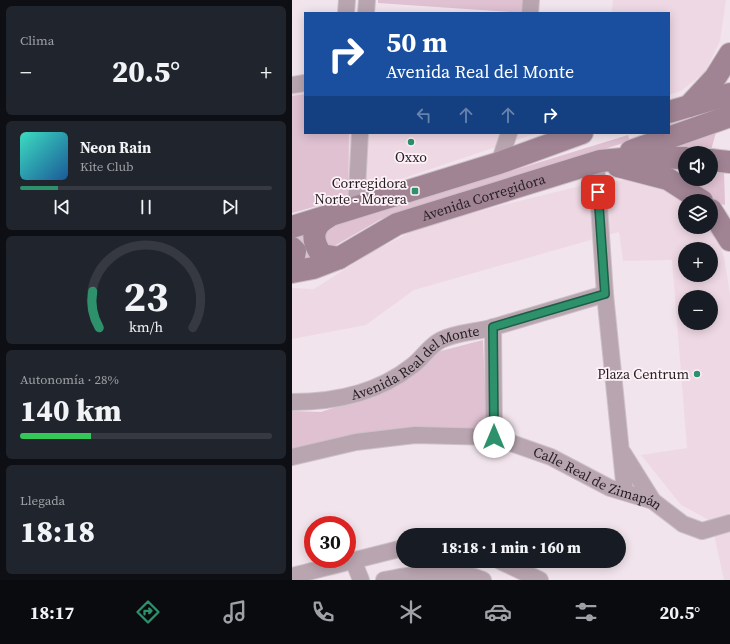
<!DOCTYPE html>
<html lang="es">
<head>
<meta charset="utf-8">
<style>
  :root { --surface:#171b24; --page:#20242c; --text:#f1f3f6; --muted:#9ea1a6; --line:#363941; --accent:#2d916c }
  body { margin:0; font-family:"Source Serif 4",serif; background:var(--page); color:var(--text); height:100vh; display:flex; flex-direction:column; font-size:15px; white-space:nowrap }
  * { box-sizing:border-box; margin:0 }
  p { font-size:13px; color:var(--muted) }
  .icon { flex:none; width:22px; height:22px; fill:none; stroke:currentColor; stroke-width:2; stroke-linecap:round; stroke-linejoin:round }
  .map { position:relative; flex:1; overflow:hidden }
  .drawer { display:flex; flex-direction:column; gap:6px; padding:6px; background:#0d0f14; width:292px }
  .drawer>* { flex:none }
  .top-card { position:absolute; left:12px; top:12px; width:366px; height:122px; border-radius:0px; box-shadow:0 2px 10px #0003; background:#1a4fa0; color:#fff; overflow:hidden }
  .fabs { position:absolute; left:386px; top:146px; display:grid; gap:8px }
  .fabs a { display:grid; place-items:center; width:40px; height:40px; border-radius:50%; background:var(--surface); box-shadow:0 2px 10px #0003; font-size:20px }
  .speed { position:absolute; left:12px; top:516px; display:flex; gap:8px; font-size:20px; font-weight:700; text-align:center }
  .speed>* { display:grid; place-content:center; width:52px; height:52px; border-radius:50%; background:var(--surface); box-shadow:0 2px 10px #0003; line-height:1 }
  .speed .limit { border:6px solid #d22; background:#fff; color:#111 }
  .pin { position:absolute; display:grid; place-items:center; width:34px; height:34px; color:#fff; margin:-17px; border-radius:8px; box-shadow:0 2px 6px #0006 }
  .me { position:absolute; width:44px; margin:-22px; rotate:0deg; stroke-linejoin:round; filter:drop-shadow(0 0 3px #0008) }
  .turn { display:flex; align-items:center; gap:14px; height:84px; padding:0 16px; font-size:18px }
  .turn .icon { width:52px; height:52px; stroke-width:2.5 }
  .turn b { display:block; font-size:28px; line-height:34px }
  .lanes { display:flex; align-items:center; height:38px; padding:0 16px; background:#0003; justify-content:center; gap:20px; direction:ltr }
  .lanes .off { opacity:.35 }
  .big { font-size:30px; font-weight:800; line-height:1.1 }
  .drawer .card { flex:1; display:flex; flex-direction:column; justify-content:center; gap:6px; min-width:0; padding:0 14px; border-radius:6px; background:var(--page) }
  .drawer .dial { align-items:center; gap:0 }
  .dial svg { height:104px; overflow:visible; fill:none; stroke:var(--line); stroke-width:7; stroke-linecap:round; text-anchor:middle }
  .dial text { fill:var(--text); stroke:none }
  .song { display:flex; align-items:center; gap:12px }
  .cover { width:48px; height:48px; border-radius:6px; background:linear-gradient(135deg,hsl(170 70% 55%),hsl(210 70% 35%)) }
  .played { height:4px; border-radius:2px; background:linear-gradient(90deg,var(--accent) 15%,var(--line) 15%) }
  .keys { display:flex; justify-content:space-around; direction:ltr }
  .heat { display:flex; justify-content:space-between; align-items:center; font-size:22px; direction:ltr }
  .charge { height:6px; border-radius:3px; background:linear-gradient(90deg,#34c759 28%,var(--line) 0) }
  .trip { position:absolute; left:104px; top:528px; width:230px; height:40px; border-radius:20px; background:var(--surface); box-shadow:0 2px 10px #0003; font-weight:800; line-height:40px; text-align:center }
  .menu { display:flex; height:64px; justify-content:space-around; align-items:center; background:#090b0e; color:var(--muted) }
  .menu .icon { width:28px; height:28px }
  .menu .selected { color:var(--accent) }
  .menu b { font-size:18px; color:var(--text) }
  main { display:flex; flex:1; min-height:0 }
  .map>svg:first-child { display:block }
  .built { fill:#eed8e4; fill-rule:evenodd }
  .green { fill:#dfc1d1 }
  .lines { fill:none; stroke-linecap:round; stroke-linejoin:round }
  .minor-casing { stroke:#cdc1c7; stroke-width:18 }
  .secondary-casing { stroke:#cdc1c7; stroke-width:24 }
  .minor { stroke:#b9a5b0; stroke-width:16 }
  .secondary { stroke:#a18494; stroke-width:22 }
  .route-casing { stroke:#1d5e46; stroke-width:10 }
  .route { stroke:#2d916c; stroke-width:7 }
  .poi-dot { fill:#2d916c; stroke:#fef2f8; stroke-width:1.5 }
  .labels { text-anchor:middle; stroke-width:3.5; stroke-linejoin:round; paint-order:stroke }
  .poi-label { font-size:14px; fill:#241f21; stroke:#fef2f8; text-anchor:end }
  .street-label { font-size:14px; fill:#241f21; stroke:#fef2f8 }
</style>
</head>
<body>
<main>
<section class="drawer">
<div class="card"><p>Clima</p>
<div class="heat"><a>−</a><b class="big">20.5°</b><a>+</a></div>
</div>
<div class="card">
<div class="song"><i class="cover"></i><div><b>Neon Rain</b><p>Kite Club</p></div></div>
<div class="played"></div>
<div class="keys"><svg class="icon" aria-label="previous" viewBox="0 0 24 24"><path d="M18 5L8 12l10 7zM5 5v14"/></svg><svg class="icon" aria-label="pause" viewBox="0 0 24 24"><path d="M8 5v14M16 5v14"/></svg><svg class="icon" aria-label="next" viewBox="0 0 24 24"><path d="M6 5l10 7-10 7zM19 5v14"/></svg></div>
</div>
<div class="card dial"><svg viewBox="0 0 100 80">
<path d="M14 69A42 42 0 1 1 86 69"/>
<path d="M14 69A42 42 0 0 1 9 41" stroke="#2d916c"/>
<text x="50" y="56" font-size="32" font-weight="700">23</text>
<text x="50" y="72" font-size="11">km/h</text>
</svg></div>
<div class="card"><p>Autonomía · 28%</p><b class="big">140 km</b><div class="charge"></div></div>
<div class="card"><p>Llegada</p><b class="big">18:18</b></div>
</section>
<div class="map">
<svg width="438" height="580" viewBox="0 0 438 580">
  <rect width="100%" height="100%" fill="#f2e4ec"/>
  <!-- built -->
  <g class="built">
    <path d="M321,0H434L428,41L413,72L389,91L377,95V13H320Z"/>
    <path d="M13,79V133H245L56,197L0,213V82Z"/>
    <path d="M355,177L393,201V227H419L424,231L432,257L438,294V580H432L419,521L389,505L349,455L395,448L380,260L331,261L327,232L122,290L74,325L0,339V288L22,289L80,252L125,229L207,206L288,186ZM393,249H419V275H393ZM393,297H419V323H393Z"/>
  </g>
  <!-- green -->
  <g class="green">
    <path d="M86,0H232L231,13L86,3Z"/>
    <path d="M13,94V133H57L56,197L0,213V96Z"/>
    <path d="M425,129L419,150L370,148Z"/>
    <path d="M336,135L338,141L89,219L37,249L29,244L34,227L87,212Z"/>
    <path d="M419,171L432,172L433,205L429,204L399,179H419Z"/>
    <path d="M21,225L28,259L9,265V243L4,237Z"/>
    <path d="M191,340L195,434L123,427L63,434L0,449V411L29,412L104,387L145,352Z"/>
  </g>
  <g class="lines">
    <!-- minor casing -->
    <g class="minor-casing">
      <g id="minor">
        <path d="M54,13L55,0"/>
        <path d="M74,13L75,0"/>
        <path d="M238,13L239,0"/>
        <path d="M0,85L13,83"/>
        <path d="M304,162L313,294L333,492"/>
        <path d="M207,163L217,133"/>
        <path d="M64,208L68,133"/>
        <path d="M201,327L202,437"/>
        <path id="s1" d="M0,402C42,402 86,393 120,366C131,358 137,346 149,340C165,332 186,332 202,327C239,316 276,305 313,294"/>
        <path d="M331,453L361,501"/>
        <path id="s2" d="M0,457L64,442L123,435L202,437L259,457L318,488L361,501L391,524L410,531L438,523"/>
        <path d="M61,560L69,580"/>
        <path d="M208,561L248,580"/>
        <path d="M0,576L111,548"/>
        <path d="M92,580C126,574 159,566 191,580"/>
      </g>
    </g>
    <!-- secondary casing -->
    <g class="secondary-casing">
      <g id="secondary">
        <path d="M397,106L423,78L438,54"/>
        <path d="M377,112L438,94"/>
        <path d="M339,151L438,116"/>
        <path d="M419,160L438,162"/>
        <path d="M326,166L376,179L410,201"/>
        <path d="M419,210L438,240"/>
        <path d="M36,217C19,226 19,241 30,255L47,258"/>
        <path d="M0,227L207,163L290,133"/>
        <path d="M0,248L3,251L0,267"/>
        <path id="s3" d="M0,272L21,268L47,258L105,224L308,161L352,157L393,158"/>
      </g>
    </g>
    <!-- minor -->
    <use href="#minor" class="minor"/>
    <!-- secondary -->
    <use href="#secondary" class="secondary"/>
  </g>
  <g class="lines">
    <!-- route casing -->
    <g class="route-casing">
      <path id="route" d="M202,437L201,327L313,294L306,192"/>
    </g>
    <!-- route -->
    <use href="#route" class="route"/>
  </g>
  <!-- markers -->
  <g class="poi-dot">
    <circle cx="119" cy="142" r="4"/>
    <rect x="119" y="187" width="8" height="8" rx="2"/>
    <circle cx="405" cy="374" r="4"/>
  </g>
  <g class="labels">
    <!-- poi labels -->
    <g class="poi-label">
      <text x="119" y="162" text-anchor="middle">Oxxo</text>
      <text x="115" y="188">Corregidora<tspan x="115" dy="16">Norte - Morera</tspan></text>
      <text x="397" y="379">Plaza Centrum</text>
    </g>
    <!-- street labels -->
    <g class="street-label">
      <text dy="5" stroke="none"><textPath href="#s3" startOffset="207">Avenida Corregidora</textPath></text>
      <text dy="5" stroke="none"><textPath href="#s1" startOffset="133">Avenida Real del Monte</textPath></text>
      <text dy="5" stroke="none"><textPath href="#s2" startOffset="316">Calle Real de Zimapán</textPath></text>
    </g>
  </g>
</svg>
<div class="fabs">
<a><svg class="icon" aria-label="sound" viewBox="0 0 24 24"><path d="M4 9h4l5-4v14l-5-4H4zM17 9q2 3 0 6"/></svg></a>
<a><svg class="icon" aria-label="layers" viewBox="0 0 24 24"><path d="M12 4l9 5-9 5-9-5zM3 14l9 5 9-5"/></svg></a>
<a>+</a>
<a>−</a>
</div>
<div class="speed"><div class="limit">30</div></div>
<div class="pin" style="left:306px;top:192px;background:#d93025"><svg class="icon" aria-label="arrive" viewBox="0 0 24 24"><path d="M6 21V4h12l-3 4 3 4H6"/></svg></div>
<svg class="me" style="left:202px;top:437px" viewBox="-20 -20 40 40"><circle r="19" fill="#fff"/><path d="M0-13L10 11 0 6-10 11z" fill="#2d916c"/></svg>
<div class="trip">18:18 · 1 min · 160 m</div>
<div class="top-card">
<div class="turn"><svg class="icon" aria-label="right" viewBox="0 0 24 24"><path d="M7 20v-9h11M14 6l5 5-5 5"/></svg><div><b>50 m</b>Avenida Real del Monte</div></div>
<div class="lanes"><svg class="icon off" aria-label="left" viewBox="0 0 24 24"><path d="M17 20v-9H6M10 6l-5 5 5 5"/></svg><svg class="icon off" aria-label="ahead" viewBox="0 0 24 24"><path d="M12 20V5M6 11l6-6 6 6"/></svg><svg class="icon off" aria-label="ahead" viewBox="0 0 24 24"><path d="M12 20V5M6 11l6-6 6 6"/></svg><svg class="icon" aria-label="right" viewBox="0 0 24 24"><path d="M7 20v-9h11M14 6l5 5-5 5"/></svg></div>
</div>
</div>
</main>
<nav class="menu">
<b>18:17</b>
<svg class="icon selected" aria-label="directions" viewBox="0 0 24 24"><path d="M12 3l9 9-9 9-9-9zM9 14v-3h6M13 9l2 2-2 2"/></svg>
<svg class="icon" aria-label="music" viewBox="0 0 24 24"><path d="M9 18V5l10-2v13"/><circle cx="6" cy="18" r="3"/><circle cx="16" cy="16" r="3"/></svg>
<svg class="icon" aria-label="phone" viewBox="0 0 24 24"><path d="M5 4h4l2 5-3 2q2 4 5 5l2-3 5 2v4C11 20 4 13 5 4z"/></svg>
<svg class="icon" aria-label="climate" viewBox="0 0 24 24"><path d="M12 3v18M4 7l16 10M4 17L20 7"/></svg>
<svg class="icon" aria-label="car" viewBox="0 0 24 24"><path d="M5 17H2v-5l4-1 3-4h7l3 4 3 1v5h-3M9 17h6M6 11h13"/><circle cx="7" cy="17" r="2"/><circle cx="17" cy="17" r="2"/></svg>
<svg class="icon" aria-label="filters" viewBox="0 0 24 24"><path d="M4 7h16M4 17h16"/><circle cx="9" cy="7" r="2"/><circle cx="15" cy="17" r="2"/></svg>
<b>20.5°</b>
</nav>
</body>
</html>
